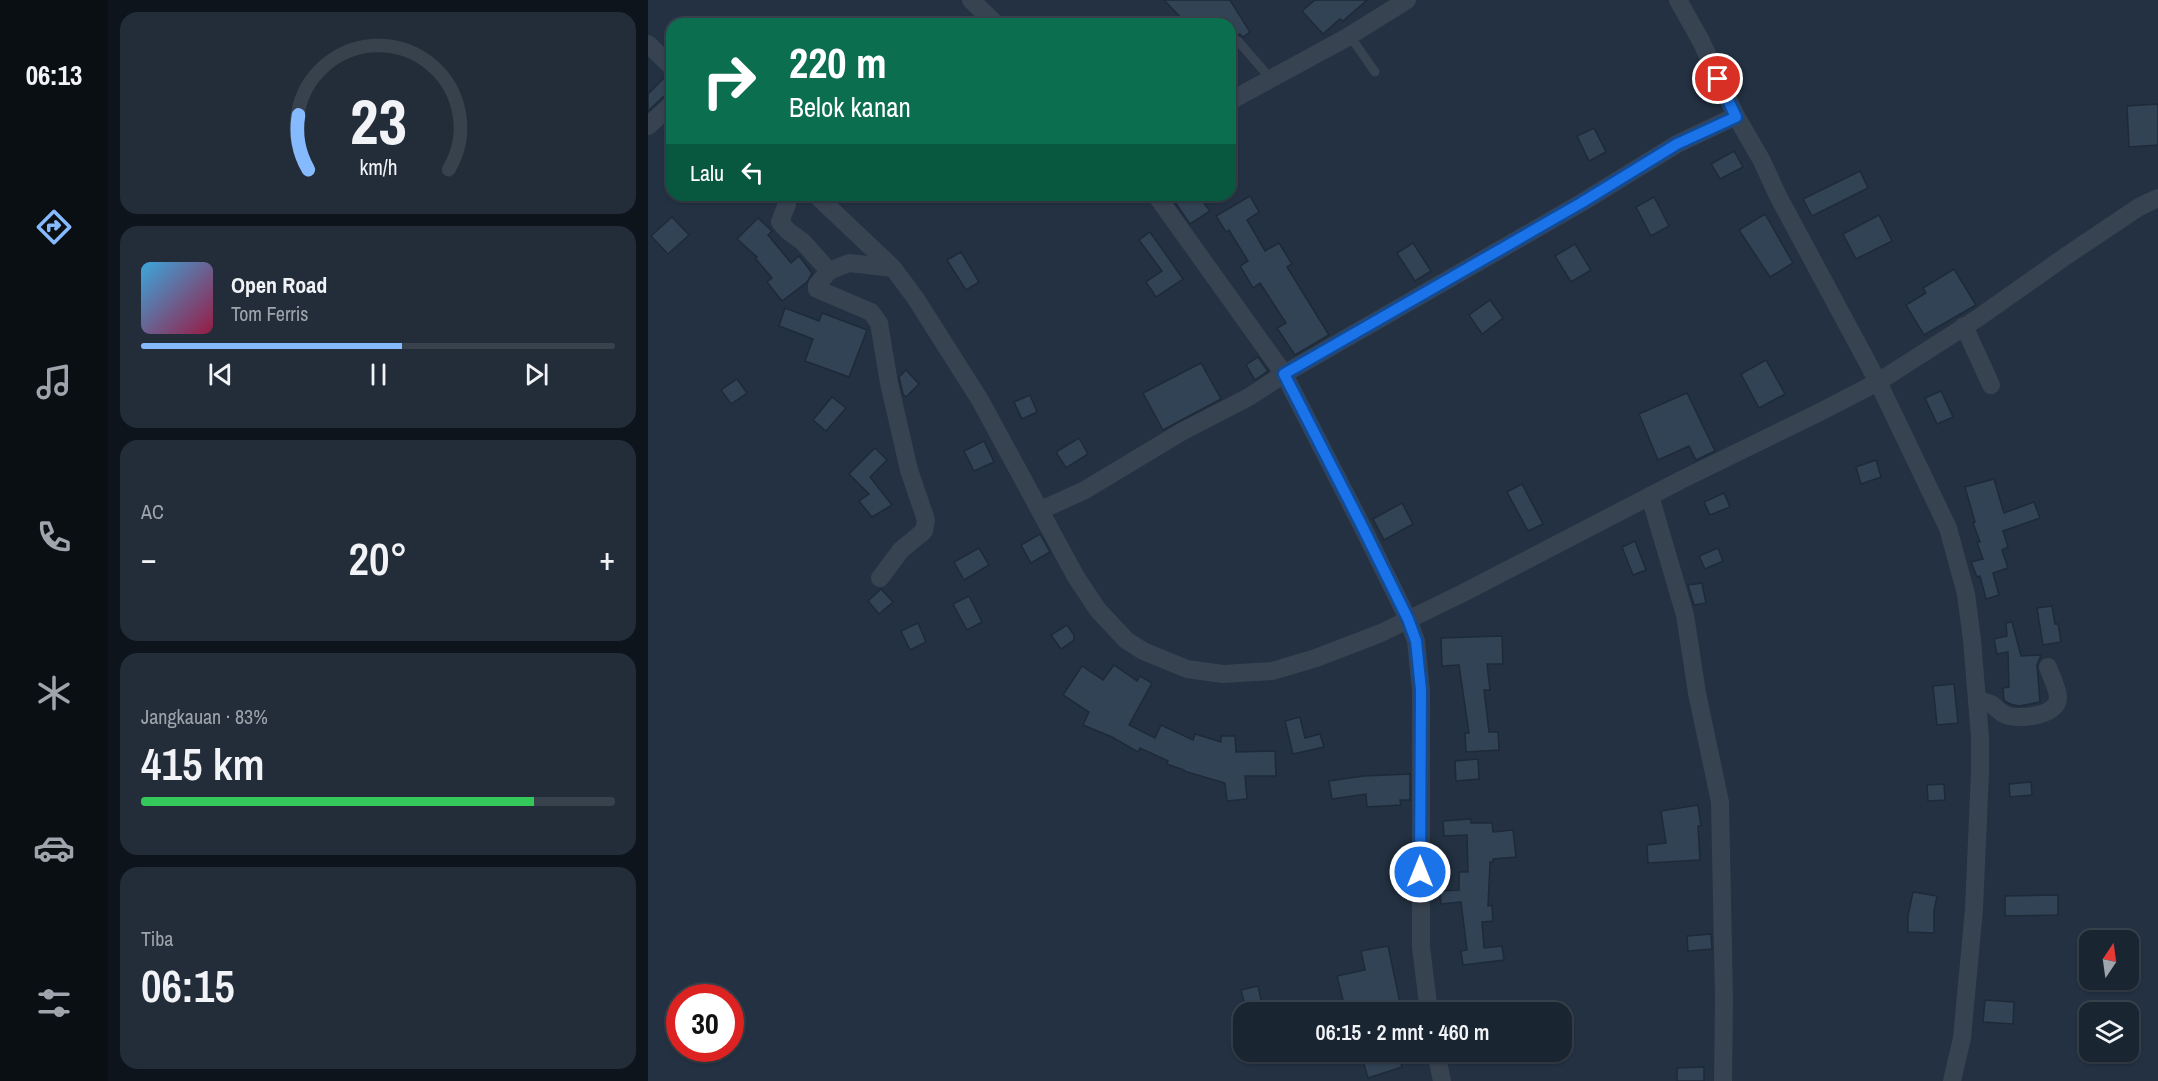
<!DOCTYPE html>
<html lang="id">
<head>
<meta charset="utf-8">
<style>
  :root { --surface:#1a2532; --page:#232d3a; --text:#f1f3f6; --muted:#9fa5ac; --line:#38424d; --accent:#86baff }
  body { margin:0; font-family:"Archivo Narrow",sans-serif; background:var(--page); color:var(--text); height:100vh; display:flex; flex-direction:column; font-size:22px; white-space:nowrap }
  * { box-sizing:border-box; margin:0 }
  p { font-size:20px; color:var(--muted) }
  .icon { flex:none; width:33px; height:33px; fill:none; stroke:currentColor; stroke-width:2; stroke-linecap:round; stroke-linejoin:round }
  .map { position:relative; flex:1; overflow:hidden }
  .sheet { display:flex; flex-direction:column; gap:12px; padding:12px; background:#0e141c; width:540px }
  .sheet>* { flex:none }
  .banner { position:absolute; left:18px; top:18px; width:570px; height:183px; border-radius:18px; box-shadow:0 2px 4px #0004,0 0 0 2px var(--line); background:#0b6e4f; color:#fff; overflow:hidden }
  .needle { width:39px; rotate:13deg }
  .buttons { position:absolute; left:1431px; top:930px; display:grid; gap:12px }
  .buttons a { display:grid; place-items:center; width:60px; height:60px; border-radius:12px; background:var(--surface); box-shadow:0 2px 4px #0004,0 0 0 2px var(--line); font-size:30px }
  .speed { position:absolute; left:18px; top:984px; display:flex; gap:12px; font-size:30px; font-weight:700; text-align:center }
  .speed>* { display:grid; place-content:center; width:78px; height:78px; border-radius:50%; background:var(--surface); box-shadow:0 2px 4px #0004,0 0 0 2px var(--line); line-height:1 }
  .speed .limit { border:9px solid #d22; background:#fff; color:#111 }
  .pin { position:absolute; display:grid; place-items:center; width:51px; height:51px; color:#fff; margin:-26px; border:3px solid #fff; border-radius:50%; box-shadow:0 2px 6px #0007 }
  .me { position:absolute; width:66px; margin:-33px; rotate:0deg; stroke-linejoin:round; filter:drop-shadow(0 0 4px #0008) }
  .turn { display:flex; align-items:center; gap:21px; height:126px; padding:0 24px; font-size:27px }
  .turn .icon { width:78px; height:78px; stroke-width:2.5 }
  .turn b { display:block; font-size:42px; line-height:51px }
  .then { display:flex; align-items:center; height:57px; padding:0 24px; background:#0003; gap:12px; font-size:22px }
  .big { font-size:45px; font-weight:600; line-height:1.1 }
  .sheet .tile { flex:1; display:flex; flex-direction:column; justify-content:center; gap:9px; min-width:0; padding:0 21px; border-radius:18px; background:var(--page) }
  .sheet .dial { align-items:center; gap:0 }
  .dial svg { height:156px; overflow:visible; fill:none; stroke:var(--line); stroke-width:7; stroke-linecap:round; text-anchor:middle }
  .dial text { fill:var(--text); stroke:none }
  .song { display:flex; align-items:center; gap:18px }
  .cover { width:72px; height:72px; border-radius:9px; background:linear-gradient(135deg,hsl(200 70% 55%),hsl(340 70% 35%)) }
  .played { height:6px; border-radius:3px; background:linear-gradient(90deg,var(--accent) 55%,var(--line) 55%) }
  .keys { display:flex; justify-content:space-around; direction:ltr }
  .heat { display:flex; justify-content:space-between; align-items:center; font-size:33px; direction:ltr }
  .charge { height:9px; border-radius:4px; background:linear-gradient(90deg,#34c759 83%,var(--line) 0) }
  .trip { position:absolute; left:585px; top:1002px; width:339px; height:60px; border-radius:18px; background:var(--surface); box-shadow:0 2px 4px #0004,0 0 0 2px var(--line); font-weight:600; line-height:60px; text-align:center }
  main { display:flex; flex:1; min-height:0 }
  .menu { display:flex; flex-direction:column; width:108px; justify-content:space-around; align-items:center; background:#0a0f14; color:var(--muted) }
  .menu .icon { width:42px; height:42px }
  .menu .current { color:var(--accent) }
  .menu b { font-size:27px; color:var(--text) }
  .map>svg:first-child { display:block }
  .building { fill:#324356; stroke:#1e2a38; stroke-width:1.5 }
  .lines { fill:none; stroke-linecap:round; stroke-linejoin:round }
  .service { stroke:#384351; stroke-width:9 }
  .minor { stroke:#384351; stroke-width:18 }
  .route-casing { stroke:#114b97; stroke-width:15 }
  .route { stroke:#1a73e8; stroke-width:10 }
</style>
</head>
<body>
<main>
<nav class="menu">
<b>06:13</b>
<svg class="icon current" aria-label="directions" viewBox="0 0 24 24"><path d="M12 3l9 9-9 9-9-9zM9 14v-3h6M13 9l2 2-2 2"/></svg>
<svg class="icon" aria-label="music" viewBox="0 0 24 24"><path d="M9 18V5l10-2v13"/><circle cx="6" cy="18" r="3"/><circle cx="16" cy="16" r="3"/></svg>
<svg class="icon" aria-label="phone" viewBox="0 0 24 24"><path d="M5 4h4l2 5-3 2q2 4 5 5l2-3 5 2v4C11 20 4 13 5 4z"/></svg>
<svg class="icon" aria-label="climate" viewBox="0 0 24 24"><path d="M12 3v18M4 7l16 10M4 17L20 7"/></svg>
<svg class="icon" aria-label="car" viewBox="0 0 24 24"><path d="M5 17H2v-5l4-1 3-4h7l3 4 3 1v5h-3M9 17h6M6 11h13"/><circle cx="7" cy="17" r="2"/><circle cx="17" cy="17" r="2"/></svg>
<svg class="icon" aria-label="filters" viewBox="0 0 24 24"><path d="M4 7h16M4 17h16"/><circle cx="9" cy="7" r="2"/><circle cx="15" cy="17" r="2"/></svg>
</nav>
<section class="sheet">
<div class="tile dial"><svg viewBox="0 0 100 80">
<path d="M14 69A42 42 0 1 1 86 69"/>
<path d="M14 69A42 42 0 0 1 9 41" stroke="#86baff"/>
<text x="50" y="56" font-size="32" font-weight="700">23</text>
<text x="50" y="72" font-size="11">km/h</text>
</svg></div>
<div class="tile">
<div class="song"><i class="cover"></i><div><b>Open Road</b><p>Tom Ferris</p></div></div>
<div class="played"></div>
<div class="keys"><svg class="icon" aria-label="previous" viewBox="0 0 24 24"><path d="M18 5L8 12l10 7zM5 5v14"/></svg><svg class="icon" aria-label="pause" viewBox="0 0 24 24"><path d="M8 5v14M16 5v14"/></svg><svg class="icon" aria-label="next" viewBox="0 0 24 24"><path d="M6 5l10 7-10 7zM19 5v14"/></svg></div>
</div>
<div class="tile"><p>AC</p>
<div class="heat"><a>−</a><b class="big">20°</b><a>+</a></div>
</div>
<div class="tile"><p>Jangkauan · 83%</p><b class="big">415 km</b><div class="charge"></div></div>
<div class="tile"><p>Tiba</p><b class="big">06:15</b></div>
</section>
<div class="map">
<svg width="1510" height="1081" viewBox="0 0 1510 1081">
  <rect width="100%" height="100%" fill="#233142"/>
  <!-- building -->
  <g class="building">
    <path d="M516,0H582L602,32L595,37L592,34L586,36L582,45V24H539Z"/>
    <path d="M667,0H719L695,21L692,19L675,34L654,11Z"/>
    <path d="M18,76L24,78V92L16,96L0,111V94Z"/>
    <path d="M1510,104V145L1481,147L1479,106Z"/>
    <path d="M946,128L958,152L941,161L929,136Z"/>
    <path d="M1086,151L1095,167L1072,179L1063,164Z"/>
    <path d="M1212,171L1220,188L1164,216L1155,199Z"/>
    <path d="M522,195H550L562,211L542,224Z"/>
    <path d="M602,196L611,212L599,220L617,251L631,243L644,264L639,267L681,335L647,355L629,328L638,323L612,283L605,288L592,266L600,261L581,230L578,232L568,216Z"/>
    <path d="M1006,197L1021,226L1003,236L988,207Z"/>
    <path d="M1117,214L1145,263L1122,277L1091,230Z"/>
    <path d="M1231,215L1244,241L1208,259L1195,234Z"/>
    <path d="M24,217L41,235L20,254L3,236Z"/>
    <path d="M110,218L124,231L120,235L143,263L151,256L164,273L159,282L134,301L119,282L124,278L107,258L109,257L89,239Z"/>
    <path d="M502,232L535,279L508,297L498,282L514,271L491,240Z"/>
    <path d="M765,243L783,271L767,281L749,253Z"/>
    <path d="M927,244L943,270L923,282L907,256Z"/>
    <path d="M313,252L331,282L318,290L299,260Z"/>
    <path d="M1306,269L1328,305L1276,335L1258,305L1278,293L1275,288Z"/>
    <path d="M842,300L855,318L834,334L821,315Z"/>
    <path d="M137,308L171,321L174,313L219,330L201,377L157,361L165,339L131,326Z"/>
    <path d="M610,357L620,371L607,380L598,365Z"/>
    <path d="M1118,360L1137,394L1111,408L1093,374Z"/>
    <path d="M553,363L573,399L515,430L495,393Z"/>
    <path d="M258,370L271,384L258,397L255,394L251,377Z"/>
    <path d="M89,379L99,393L83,404L73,390Z"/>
    <path d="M1293,391L1305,417L1289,424L1277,398Z"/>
    <path d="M1039,393L1067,451L1048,460L1041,446L1010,460L991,414Z"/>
    <path d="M382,395L389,412L374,419L366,402Z"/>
    <path d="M184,397L198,408L178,431L165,420Z"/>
    <path d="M431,438L440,454L418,468L408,452Z"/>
    <path d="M336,441L346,462L326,471L316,451Z"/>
    <path d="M227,448L239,460L222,477L244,505L224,517L211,501L221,494L201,474Z"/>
    <path d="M1228,460L1233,477L1213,484L1208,467Z"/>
    <path d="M1346,479L1356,513L1386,502L1392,518L1355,531L1360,547L1354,550L1360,568L1345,573L1351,595L1338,599L1332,576L1329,577L1323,562L1335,559L1329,542H1332L1325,523L1327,522L1317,487Z"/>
    <path d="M874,484L895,524L880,531L859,492Z"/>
    <path d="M1076,493L1082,507L1062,515L1056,502Z"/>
    <path d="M754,503L765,524L736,540L725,519Z"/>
    <path d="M392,534L402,552L383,563L373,545Z"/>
    <path d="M987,541L998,570L985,575L974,547Z"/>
    <path d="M331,548L341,565L316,580L306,562Z"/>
    <path d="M1070,548L1075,561L1057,569L1051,556Z"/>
    <path d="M1054,583L1058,603L1046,605L1040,585Z"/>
    <path d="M233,589L245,602L231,614L220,601Z"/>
    <path d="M321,596L334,622L319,630L305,604Z"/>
    <path d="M1404,606L1407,624H1410L1413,642L1395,645L1389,608Z"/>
    <path d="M1364,622L1373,656L1393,655L1389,665L1392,702L1371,706L1362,704L1356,700L1355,688L1361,687L1360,652L1349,654L1346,639L1359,636L1358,623Z"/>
    <path d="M270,623L278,642L262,650L253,631Z"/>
    <path d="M419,625L426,635V640L413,649L403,635Z"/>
    <path d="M854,636L855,664H839L842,690H836L841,732H850L851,750L818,752L817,733H821L811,665L794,666L793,638Z"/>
    <path d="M466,665L489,681L492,676L504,683L481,725L507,738L513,725L545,740L547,734L573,742V736H587L588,752L627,751L628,776H597L599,799L579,801L577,783L536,771V770L519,764L520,761L492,748L490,752L464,737L435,725L441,712L415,695L434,666L455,680Z"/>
    <path d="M1306,684L1310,723L1289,725L1285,686Z"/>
    <path d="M652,717L657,738L672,734L676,747L645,754L637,721Z"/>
    <path d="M830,759L831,779L808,781L807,761Z"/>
    <path d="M762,774V800H752L753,805L719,807L718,794L684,799L681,781L716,776Z"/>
    <path d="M1383,782L1384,795L1362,797L1361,784Z"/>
    <path d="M1296,784L1297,800L1280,801L1279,785Z"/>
    <path d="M1050,805L1053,826H1050L1052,860L1000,863L999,845L1018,843L1013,811Z"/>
    <path d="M823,819V823H844L845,832L865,830L868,857L845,859V862H842L840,906L844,905L845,921L834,922L836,948L854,946L856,960L815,965L813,951L819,950L813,902L793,904L792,891L811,890V872H820L819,835L796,836L795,821Z"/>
    <path d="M1265,892L1289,896L1286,911V933L1260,932V916Z"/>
    <path d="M1410,895V915L1357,916V896Z"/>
    <path d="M1063,934L1064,949L1040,951L1039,936Z"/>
    <path d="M740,946L754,1012H698L689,976L717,970L713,951Z"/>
    <path d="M610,986L614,1005L598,1009L593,990Z"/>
    <path d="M1337,1000L1366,1002L1365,1024L1335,1022Z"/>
    <path d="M733,1052H749L754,1067L720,1078L714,1057Z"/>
    <path d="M1056,1067V1081H1029V1068Z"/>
  </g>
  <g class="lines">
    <!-- service -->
    <g class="service">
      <path d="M702,36L727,72"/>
      <path d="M590,41L623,79"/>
    </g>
    <!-- minor -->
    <g class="minor">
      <path d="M323,0L348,24"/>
      <path d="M1030,0L1053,41L1088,116L1114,161L1130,196L1230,382L1300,528L1318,594L1324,640L1332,737V772L1326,909L1314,1038L1304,1081"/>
      <path d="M0,44L24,67"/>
      <path d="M582,101L698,38L759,0"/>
      <path d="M0,126L24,104"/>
      <path d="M139,195V204L132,222L140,231L155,242L181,271L201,263L245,268"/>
      <path d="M168,195L245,268L268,299L332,400L428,577L450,610L478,640L495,651L539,669L575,674L624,671L668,658L733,633L815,593L1033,480L1174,411L1230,382L1330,318L1418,256L1491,207L1510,198"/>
      <path d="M508,195L636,374L713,524L760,619L768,641L773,690V947L781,1012"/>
      <path d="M181,271L169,285V289L223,312L231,323L241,383L261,470L278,520L276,531L253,550L232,578"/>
      <path d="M1316,326L1343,385"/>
      <path d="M1002,496L1037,615L1049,693L1072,802L1076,999L1075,1081"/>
      <path d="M393,510L437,490L535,431L601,397L636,374L933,203L1029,144L1088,116"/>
      <path d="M1329,700C1333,701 1339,702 1343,704C1348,707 1352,713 1358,715C1370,720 1410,716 1410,698C1410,688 1403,677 1400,667"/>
      <path d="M788,1052L794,1081"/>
    </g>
  </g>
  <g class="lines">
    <!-- route casing -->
    <g class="route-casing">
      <path id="route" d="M772,872L773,690L768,641L760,619L713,524L636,374L933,203L1029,144L1088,117L1070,79"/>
    </g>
    <!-- route -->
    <use href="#route" class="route"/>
  </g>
</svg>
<div class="buttons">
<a><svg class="needle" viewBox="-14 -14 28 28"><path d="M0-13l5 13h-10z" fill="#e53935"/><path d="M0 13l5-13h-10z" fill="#9fa5ac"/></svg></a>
<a><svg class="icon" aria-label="layers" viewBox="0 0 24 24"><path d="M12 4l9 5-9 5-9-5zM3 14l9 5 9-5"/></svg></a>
</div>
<div class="speed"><div class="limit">30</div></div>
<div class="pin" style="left:1070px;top:79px;background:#d93025"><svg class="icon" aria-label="arrive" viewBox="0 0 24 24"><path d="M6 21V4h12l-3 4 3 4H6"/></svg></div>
<svg class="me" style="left:772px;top:872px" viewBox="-20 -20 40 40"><circle r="17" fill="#1a73e8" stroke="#fff" stroke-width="3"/><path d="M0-11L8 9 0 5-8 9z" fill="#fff"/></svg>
<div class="trip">06:15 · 2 mnt · 460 m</div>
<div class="banner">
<div class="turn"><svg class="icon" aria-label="right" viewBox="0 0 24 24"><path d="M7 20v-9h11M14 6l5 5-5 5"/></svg><div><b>220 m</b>Belok kanan</div></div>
<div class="then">Lalu<svg class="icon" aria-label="left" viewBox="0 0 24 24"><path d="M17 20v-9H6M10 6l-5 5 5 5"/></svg></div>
</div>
</div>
</main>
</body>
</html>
